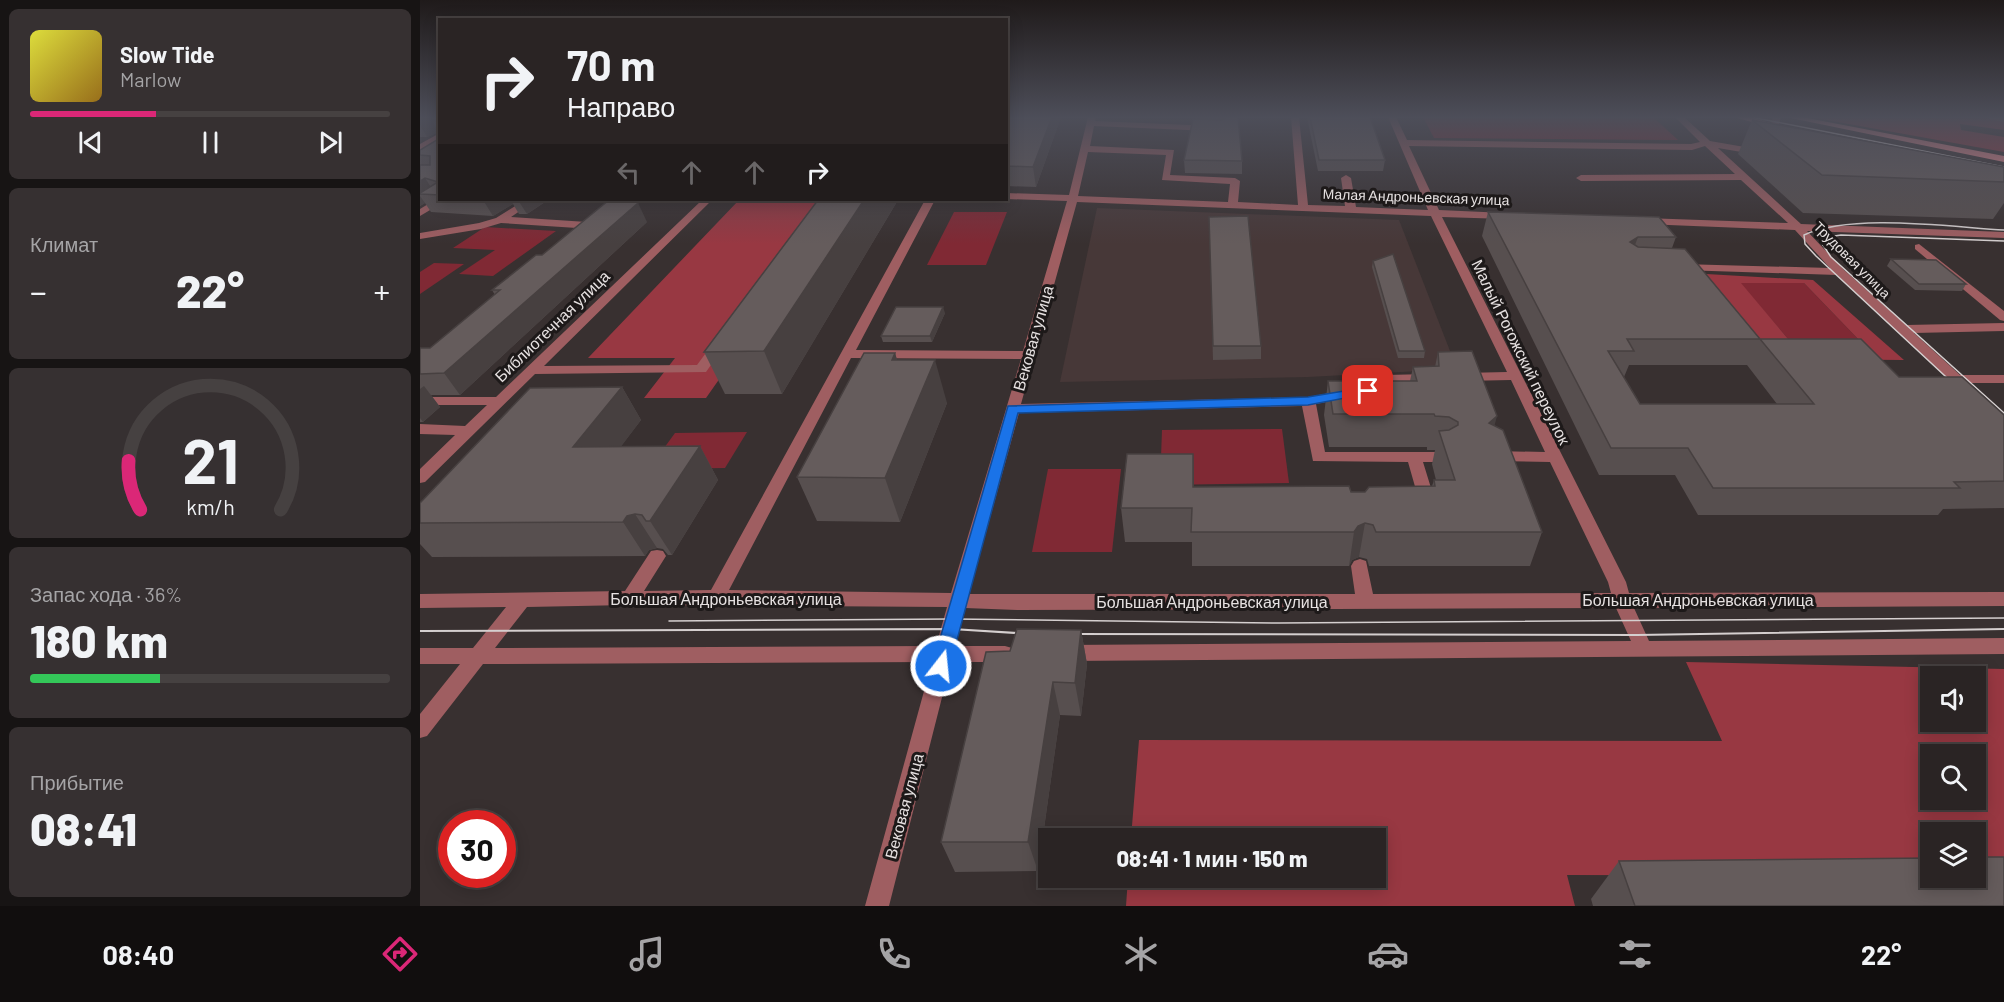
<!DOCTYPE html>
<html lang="ru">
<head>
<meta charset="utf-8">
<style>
  :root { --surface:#2a2424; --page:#363031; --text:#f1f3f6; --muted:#a5a4a6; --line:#464141; --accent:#db2777 }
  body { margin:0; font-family:Barlow,sans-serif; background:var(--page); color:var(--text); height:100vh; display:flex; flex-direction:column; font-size:22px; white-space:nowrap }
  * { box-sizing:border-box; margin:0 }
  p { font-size:20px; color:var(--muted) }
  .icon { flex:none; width:33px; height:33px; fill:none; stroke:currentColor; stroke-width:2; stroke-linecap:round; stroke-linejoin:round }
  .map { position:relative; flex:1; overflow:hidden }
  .details { display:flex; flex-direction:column; gap:9px; padding:9px; background:#171414; width:420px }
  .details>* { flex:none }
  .top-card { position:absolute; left:18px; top:18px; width:570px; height:183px; border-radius:0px; box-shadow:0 3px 15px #0003,0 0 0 2px var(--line); background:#2a2424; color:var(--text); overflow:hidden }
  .buttons { position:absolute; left:1500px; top:666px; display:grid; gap:12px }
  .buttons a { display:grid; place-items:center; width:66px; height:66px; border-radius:0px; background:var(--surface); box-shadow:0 3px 15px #0003,0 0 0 2px var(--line); font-size:30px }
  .speed { position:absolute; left:18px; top:810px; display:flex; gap:12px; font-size:30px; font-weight:700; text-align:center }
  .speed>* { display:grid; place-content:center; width:78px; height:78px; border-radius:50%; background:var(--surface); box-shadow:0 3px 15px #0003,0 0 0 2px var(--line); line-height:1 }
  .speed .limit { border:9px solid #d22; background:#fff; color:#111 }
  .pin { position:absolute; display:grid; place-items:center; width:51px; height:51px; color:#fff; margin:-26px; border-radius:12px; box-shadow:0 3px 9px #0006 }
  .me { position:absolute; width:66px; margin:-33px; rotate:16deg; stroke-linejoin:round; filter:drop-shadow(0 0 4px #0008) }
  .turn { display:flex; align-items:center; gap:21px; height:126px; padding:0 30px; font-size:27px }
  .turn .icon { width:78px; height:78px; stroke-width:2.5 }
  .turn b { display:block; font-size:42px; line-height:51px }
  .lanes { display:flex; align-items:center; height:57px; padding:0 30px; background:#0003; justify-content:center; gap:30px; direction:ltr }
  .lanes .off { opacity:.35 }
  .big { font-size:45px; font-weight:800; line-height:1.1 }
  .details .tile { flex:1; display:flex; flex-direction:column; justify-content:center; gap:9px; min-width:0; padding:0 21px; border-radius:9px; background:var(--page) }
  .details .dial { align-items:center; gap:0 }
  .dial svg { height:156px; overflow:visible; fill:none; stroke:var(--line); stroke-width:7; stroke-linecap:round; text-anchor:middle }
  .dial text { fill:var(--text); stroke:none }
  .song { display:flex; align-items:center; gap:18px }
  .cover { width:72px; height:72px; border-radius:9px; background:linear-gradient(135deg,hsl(60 70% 55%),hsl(40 70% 35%)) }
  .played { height:6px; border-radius:3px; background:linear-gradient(90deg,var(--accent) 35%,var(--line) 35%) }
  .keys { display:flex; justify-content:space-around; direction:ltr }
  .heat { display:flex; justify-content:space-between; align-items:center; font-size:33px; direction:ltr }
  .charge { height:9px; border-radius:4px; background:linear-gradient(90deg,#34c759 36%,var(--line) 0) }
  .trip { position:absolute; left:618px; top:828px; width:348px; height:60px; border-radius:0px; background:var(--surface); box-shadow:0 3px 15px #0003,0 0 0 2px var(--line); font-weight:800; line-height:60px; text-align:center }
  .tabs { display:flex; height:96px; justify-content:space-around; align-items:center; background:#110e0e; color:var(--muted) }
  .tabs .icon { width:42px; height:42px }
  .tabs .on { color:var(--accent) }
  .tabs b { font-size:27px; color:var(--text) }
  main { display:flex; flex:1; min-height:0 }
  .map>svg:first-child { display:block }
  .built { fill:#473838 }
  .green { fill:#802934 }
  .forest { fill:#983842; fill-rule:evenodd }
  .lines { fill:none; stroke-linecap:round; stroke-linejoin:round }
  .minor { fill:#9f5e61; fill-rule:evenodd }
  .major { fill:#fa9096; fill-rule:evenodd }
  .tram-far1 { stroke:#d5cfcf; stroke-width:1.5 }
  .tram { stroke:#d5cfcf; stroke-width:2 }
  .wall { fill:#574f4f; fill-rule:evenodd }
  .shaded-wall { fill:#474040 }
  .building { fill:#655c5c; stroke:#474040; stroke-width:1.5; fill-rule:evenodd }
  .route { fill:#1a73e8; stroke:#114b97; stroke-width:1.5 }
  .labels { text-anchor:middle; stroke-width:6; stroke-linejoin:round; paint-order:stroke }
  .far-street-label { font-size:14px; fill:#e6e1e1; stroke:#1d1919 }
  .street-label { font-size:16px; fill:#e6e1e1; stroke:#1d1919 }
</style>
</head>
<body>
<main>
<section class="details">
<div class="tile">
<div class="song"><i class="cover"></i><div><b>Slow Tide</b><p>Marlow</p></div></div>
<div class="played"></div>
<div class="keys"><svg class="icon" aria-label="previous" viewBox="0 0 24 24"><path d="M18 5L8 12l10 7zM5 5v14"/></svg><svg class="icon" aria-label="pause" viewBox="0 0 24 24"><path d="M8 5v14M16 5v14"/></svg><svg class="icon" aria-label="next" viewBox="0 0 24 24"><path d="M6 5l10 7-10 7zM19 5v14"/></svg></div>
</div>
<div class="tile"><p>Климат</p>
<div class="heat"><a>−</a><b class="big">22°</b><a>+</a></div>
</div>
<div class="tile dial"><svg viewBox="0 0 100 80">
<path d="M14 69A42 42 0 1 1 86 69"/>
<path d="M14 69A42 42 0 0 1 8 44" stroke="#db2777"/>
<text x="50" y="56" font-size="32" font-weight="700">21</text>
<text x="50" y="72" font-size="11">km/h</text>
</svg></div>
<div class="tile"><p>Запас хода · 36%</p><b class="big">180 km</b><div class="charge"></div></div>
<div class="tile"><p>Прибытие</p><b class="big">08:41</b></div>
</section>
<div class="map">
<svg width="1584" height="906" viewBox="0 0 1584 906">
  <rect width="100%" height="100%" fill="#383030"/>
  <!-- built -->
  <path class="built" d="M677,208L979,220L1037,369L888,377L640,382Z"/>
  <!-- green -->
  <g class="green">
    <path d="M1003,117H1233L1258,140L1014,138Z"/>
    <path d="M534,212H587L566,265H507Z"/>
    <path d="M65,227L136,231L73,276L39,274L75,250L33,248Z"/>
    <path d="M14,263L44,264L0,294V272Z"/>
    <path d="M1320,283H1384L1440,341L1369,340Z"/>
    <path d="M862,429L869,483L740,485L742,430Z"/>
    <path d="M327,432L305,468L233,469L231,466L255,433Z"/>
    <path d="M628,469H701L692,552H612Z"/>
  </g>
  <!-- forest -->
  <g class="forest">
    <path d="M1390,117H1563L1584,120V130L1540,124L1541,130L1584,137V152Z"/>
    <path d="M319,200H425L286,398H224L255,358H168Z"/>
    <path d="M1269,273L1393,280L1484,360L1345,359ZM1321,283H1384L1439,340H1369Z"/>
    <path d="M1266,662L1584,669V876H1556V832H1510V876L1147,875L1155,906H706L708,878H956V838H711L719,740L1302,741ZM1510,676H1556V722H1510ZM1510,754H1556V800H1510Z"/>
  </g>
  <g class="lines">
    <!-- minor -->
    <g class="minor">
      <path d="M668,117H676L675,121L794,126V130L791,131L674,126L670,146L754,150L750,175L815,178L820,181L818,202L878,205L871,117H879L888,205L925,206L921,178L926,175L931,178L936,207L1008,210L968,117H976L987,140L1271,144L1280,142L1255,117H1264L1290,141L1342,150V154L1339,155L1298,148L1381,224L1584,232V238L1387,231L1424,270L1486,325L1584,323V331L1494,333L1540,375H1584V383H1550L1556,390L1549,394L1531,382L1417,275L1261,270L1255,267L1261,264L1410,268L1375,230L1224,224L1219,221L1224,218L1368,223L1321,180L1161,181L1156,178L1161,175L1315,174L1285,146L1272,150L989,146L1019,210L1086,213L1091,216L1086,219L1022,217L1206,582L1209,593L1584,592V606L1214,608L1229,641L1584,638V654L645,661L638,659L636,653L638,647L645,645L1211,641L1196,608L597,610L545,608L535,646H585L592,648L594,654L592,660L585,662H531L469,906H445L512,662L63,664L7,736L0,738V714L40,664H0V648H53L86,607L0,608V594L205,591L231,551L237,550L243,551L246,556L224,591L291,590L505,200H515L436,350L603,351L647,201L586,199V193L649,195ZM668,152L746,155L742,180L810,184L808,202L658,196ZM657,202L1011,216L1087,372L1043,373L1036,377L1043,381L1091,380L1125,452L1073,451L1065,456L1073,461L1130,462L1188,582L1191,593L953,594L946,561L940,559L934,561L931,566L935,594H549L599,413L882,406L893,461L988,462L998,497L994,501L996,505H1013L1015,501L1003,462H1020L1028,457L1020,452H905L896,404L931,397L933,394L931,391L926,390L888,397L601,404ZM431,358L601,359L531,593L309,590ZM208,605L527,607L516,646L75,648L107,607Z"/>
      <path d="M1353,117H1361L1358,127L1351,125Z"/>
      <path d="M1568,117H1584V122L1569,119Z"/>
      <path d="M20,133V140L0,151V144Z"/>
      <path d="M18,198L27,200L0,216V209Z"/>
      <path d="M105,200H116L91,217L167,222L172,225L158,235L153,232L157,228L81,223L61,229L0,239V233L59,223L76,218Z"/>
      <path d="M282,200H292L124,366L277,365L294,342H304L305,345L286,372L115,374L5,482L0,483V469L35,435L0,434V424L45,426L67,405H0V397H76Z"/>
      <path d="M1499,244L1584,311V321L1580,320L1495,249V245Z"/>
      <path d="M1010,374L1017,378L1015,381L973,383L972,390L956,393L949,389L959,384L958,379L965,375Z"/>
    </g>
    <!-- major -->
    <g class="major">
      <path d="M1314,117H1329L1354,124L1350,127Z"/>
      <path d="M1366,117H1382L1584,156V162Z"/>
    </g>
    <!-- tram-far1 -->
    <g class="tram-far1">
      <path d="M1331,117L1584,167"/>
      <path d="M1584,241L1421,235L1408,237L1403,245L1411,257L1584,413"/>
      <path d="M1539,389L1396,256L1385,244L1384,235C1432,213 1530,227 1584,230"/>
      <path d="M249,621L533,619L859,623L1584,618"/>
    </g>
    <!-- tram -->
    <g class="tram">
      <path d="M0,631L532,629L612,634"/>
      <path d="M645,634L1217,635L1584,629"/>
    </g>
  </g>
  <!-- wall -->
  <g class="wall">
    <path d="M0,117H20V133L19,132L7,137H0Z"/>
    <path d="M586,117H641L616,187L586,186Z"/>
    <path d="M776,117H818L822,161V174L765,173L764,160Z"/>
    <path d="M887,117H950L965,160L963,171H898Z"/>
    <path d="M1332,120L1584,167V203L1573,219L1383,213L1318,154Z"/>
    <path d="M20,138V200H128L107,214H99L93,204L73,216L11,212L5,203L0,206V150Z"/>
    <path d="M398,200H478L362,394H305L284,352Z"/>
    <path d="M1068,212L1256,237L1252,248L1340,339L1479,377L1584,415V508L1523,509L1518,515H1278L1255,475H1179L1062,236ZM1209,365H1327L1357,404H1220L1204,377Z"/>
    <path d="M789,217L841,346V359L793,360Z"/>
    <path d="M227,222L40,395H11L20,407L3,422H0V348H10L75,295L72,290L122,255Z"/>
    <path d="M1471,259L1546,284L1542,291L1495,290L1467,266Z"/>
    <path d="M953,261L1005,351L1004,358H978L952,267Z"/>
    <path d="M525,313L512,342H463L461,336Z"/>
    <path d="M1018,352L1075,426L1122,532L1110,566H949L947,559L939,557L932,560L929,566H772V542H705L701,508L773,454L774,487L945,492L1012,486L1014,480H1016L1012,464L1015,450H1007V447H909L904,415L908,381H990L993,367H1015Z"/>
    <path d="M475,353L477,360L527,403L480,522L397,521L377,477Z"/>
    <path d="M202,387L221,420L201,446H280L298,480L252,555H248L243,549L237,548L229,550L225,556L12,557L0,544V503Z"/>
    <path d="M661,630L667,664L661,716L640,715L618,871L535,872L521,842L590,651Z"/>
    <path d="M1199,861L1584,906H1173L1171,899Z"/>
  </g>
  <!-- shaded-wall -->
  <g class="shaded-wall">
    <path d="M4,117H12V121L19,132L7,137L0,125V119Z"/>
    <path d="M632,117H641L616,187L613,167Z"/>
    <path d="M5,178L16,195L0,194V181Z"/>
    <path d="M0,196L5,203L0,206Z"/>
    <path d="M63,200H91L93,204L73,216Z"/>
    <path d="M98,200H128L107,214Z"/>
    <path d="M444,200H478L362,394L344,351Z"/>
    <path d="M218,203L227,222L40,395L24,373Z"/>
    <path d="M1218,237L1209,261L1210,242Z"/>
    <path d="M523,307L525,313L512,342L510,336Z"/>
    <path d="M475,353L488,396L472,360Z"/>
    <path d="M515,360L527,403L480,522L465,478Z"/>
    <path d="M4,386L20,407L3,422L0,418V389Z"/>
    <path d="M202,387L221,420L176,480L153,447Z"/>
    <path d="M1077,416L1068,450L1069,423Z"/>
    <path d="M280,446L298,480L252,555L230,521Z"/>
    <path d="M773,454L774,488L773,487Z"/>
    <path d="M215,514L237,548L229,550L225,556L203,522L207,516Z"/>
    <path d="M945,523L939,557L932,560L929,566L934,532L938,526Z"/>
    <path d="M661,630L667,664L661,716L655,683Z"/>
    <path d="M633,682L640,715L618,871L608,842Z"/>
  </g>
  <!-- building -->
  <g class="building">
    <path d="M11,117H20V121H12Z"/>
    <path d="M586,117H632L613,167L586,166Z"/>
    <path d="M807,117H818L822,161L764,160L773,119L802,120Z"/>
    <path d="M890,117H950L965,160H899Z"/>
    <path d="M1332,120L1584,167V182L1402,175Z"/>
    <path d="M20,138V195L0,194V193L18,182L5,178L0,181V165H10V156L0,155V150Z"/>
    <path d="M189,200H214L218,203L24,373L0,374V348H10L80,290H72L116,255H122Z"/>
    <path d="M398,200H444L344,351L284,352Z"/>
    <path d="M1068,212L1239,217L1256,237H1218L1210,242L1218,247L1265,249L1340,339H1441L1479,377H1542L1584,415V481L1534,482L1540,488H1293L1268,448H1191ZM1207,339H1340L1394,404H1220L1188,351H1214Z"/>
    <path d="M828,216L841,346H793L789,217Z"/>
    <path d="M973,254L1005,351H979L953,261Z"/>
    <path d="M1471,259L1516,260L1546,284H1499Z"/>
    <path d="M476,307H523L510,336H461Z"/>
    <path d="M1052,351L1077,416L1069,423L1083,430L1122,532H956L953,525L945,523L938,526L934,532H771L772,508H701L707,454H773V487L929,486L931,492H945L949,487L1015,486L1014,480H1035L1019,431L1029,430L1038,425V422L1029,417L1015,416L1014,414H913L908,381H997L993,367L1019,366L1018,352Z"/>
    <path d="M444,353H475L472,360H515L465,478L377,477Z"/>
    <path d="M202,387L153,447L280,446L230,521H226L222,515L215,514L207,516L203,522L0,523V503L110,388Z"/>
    <path d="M597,629L661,630L655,683L633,682L608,842H521L566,652L590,651Z"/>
    <path d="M1556,857H1584V906H1215L1199,861L1510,858V878H1556Z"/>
  </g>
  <!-- sky -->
  <linearGradient id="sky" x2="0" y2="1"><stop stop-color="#1f1a1a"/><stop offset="0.48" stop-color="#4d4e59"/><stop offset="1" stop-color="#4d4e59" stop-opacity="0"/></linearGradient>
  <rect width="1584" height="244" fill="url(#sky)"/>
  <!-- route -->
  <path class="route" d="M948,387L952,388V393L888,405L598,413L530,666L527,671L521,673L515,671L512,666L588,406L888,397Z"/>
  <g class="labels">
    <!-- far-street labels -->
    <g class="far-street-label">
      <text transform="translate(996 197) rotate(2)" y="5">Малая Андроньевская улица</text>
      <text transform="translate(1432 260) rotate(45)" y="5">Трудовая улица</text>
    </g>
    <!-- street labels -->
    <g class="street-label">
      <text transform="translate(132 326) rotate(-44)" y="6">Библиотечная улица</text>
      <text transform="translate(613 338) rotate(-74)" y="6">Вековая улица</text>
      <text transform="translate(1101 352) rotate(64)" y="6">Малый Рогожский переулок</text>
      <text x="306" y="605">Большая Андроньевская улица</text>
      <text x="1278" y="606">Большая Андроньевская улица</text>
      <text x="792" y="608">Большая Андроньевская улица</text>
      <text transform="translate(484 806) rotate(-75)" y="6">Вековая улица</text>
    </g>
  </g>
</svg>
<div class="buttons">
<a><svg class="icon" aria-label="sound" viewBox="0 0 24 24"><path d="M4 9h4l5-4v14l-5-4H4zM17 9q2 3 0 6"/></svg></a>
<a><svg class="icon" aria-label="search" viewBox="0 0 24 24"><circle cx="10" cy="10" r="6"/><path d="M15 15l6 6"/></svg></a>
<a><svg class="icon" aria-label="layers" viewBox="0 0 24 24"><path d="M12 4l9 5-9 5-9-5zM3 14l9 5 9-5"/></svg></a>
</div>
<div class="speed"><div class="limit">30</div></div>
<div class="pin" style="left:948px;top:391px;background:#d93025"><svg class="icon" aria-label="arrive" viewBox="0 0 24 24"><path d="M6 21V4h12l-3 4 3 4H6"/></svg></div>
<svg class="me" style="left:521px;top:666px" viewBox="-20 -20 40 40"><circle r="17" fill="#1a73e8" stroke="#fff" stroke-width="3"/><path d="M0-11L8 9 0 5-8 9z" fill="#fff"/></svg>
<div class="trip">08:41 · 1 мин · 150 m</div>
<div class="top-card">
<div class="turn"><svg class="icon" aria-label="right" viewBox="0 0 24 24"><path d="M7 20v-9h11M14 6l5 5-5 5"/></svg><div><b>70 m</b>Направо</div></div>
<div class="lanes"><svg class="icon off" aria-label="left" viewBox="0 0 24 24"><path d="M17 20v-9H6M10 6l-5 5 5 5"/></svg><svg class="icon off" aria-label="ahead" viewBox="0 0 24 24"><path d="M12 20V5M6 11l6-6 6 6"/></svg><svg class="icon off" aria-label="ahead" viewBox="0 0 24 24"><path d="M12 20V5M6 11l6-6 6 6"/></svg><svg class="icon" aria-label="right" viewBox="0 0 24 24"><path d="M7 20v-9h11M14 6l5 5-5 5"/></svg></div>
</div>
</div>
</main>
<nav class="tabs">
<b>08:40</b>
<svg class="icon on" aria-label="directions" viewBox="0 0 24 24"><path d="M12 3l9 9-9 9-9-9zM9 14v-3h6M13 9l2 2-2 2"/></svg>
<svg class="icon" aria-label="music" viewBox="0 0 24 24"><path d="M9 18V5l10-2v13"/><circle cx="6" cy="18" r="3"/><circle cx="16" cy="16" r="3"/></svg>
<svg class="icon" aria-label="phone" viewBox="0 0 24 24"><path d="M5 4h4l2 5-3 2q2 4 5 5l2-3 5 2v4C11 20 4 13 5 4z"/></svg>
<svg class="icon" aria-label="climate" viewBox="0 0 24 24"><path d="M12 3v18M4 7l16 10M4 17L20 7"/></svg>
<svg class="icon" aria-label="car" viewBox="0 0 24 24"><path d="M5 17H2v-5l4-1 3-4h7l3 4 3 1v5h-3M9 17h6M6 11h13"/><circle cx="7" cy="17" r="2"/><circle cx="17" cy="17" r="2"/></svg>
<svg class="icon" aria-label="filters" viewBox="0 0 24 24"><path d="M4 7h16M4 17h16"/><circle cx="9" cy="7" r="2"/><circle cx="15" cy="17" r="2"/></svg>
<b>22°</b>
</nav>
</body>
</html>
